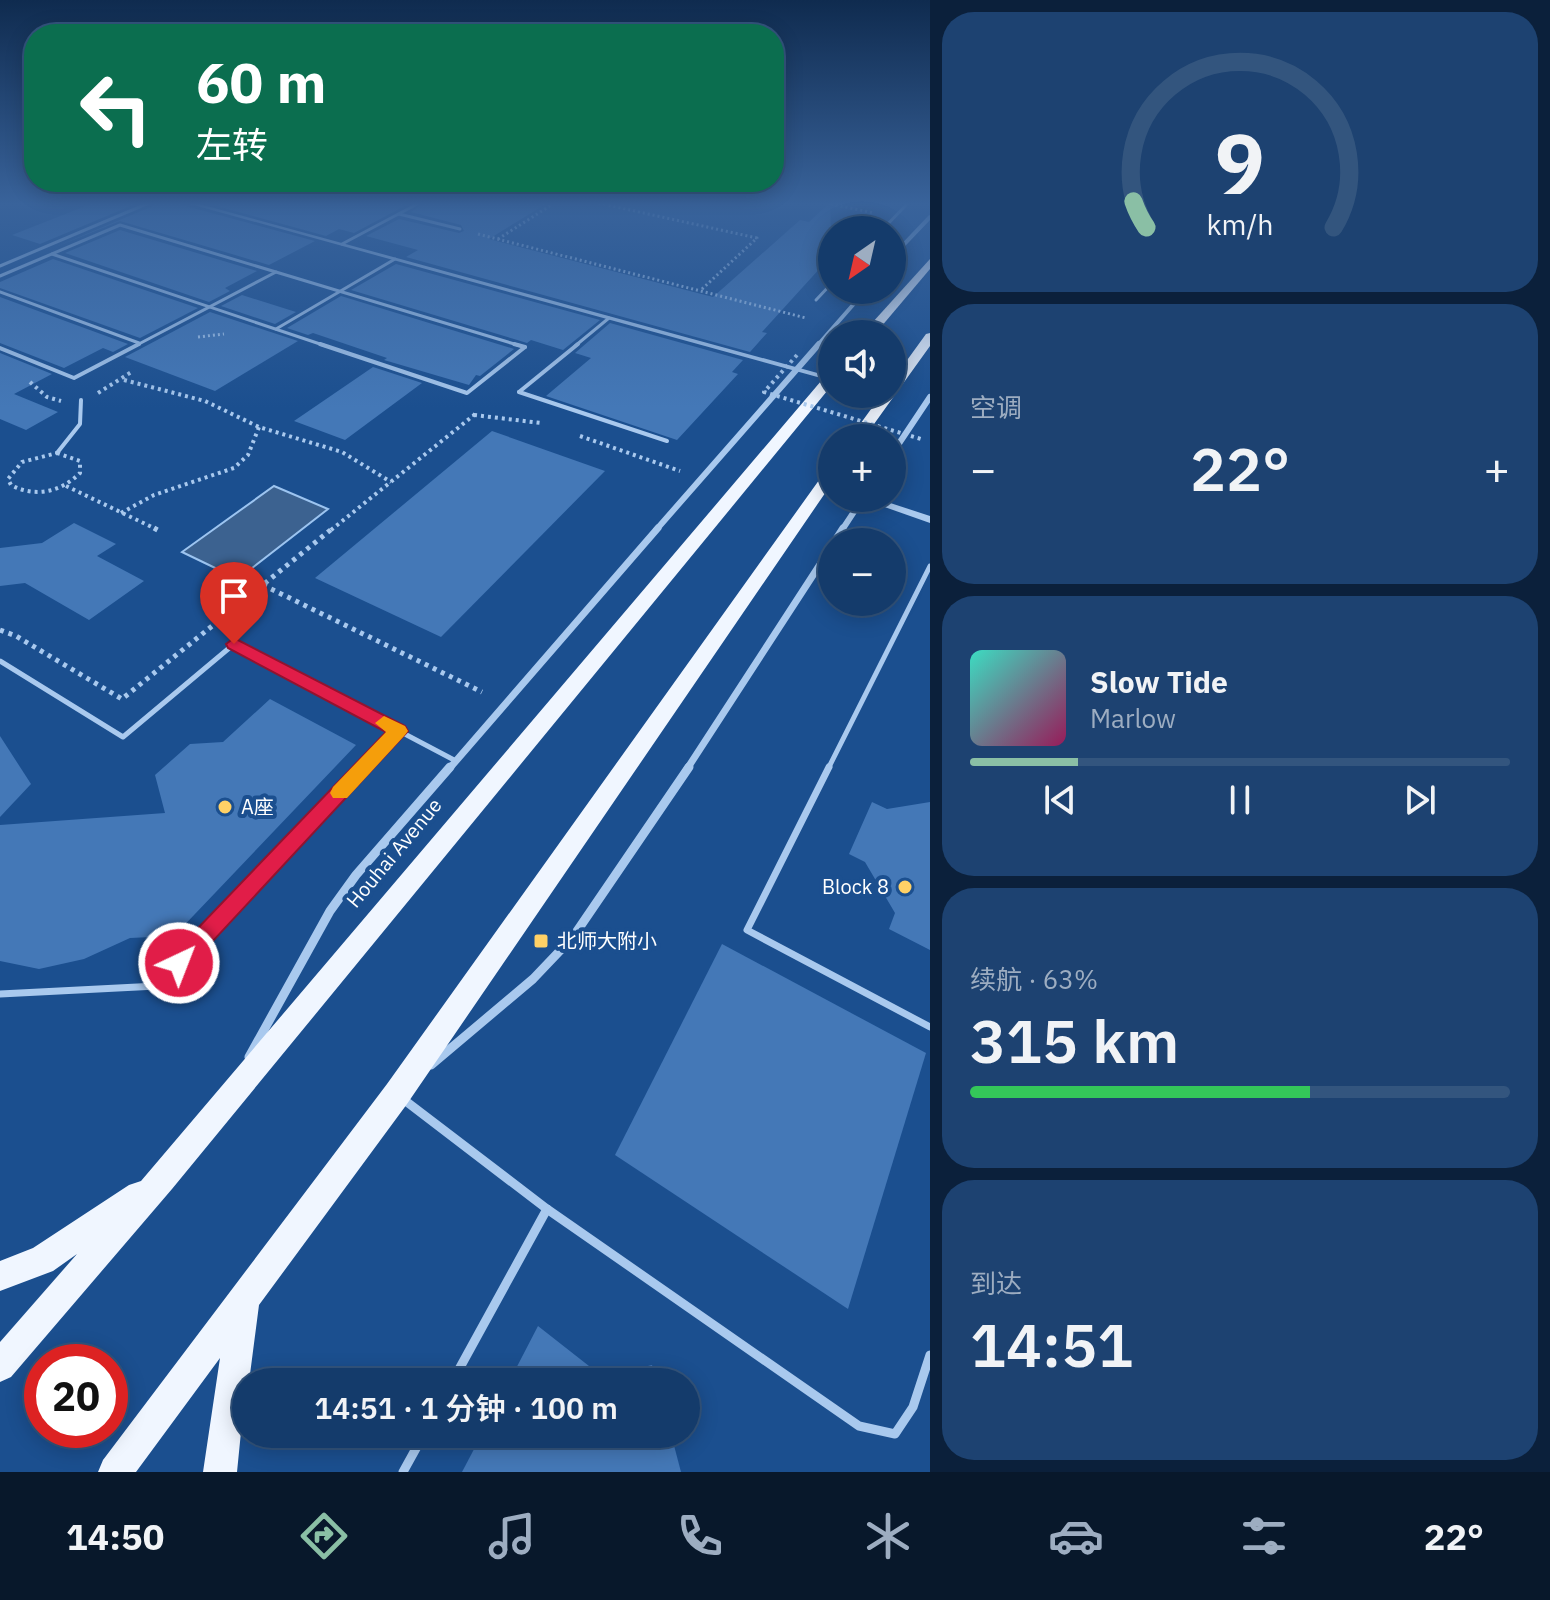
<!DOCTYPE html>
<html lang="zh">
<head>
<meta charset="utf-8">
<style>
  :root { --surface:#143b6b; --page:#1d4271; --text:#f1f3f6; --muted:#9dadc1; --line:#33557e; --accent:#8abfa5 }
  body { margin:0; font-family:"IBM Plex Sans","Noto Sans SC",sans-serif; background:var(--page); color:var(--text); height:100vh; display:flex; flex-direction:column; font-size:30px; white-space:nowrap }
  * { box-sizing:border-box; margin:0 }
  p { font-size:26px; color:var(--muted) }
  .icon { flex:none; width:44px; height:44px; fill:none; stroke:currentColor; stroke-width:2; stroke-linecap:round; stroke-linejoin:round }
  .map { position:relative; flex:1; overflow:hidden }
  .drawer { display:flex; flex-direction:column; gap:12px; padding:12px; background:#0b203b; width:620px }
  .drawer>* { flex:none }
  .guide { position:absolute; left:24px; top:24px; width:760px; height:168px; border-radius:32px; box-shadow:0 4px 20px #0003,0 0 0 2px var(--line); background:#0b6e4f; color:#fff; overflow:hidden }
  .needle { width:52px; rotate:214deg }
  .tools { position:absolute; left:818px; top:216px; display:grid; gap:16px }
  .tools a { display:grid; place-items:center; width:88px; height:88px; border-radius:50%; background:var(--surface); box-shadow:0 4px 20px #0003,0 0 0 2px var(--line); font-size:40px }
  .speed { position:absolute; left:24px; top:1344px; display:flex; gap:16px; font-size:40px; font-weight:700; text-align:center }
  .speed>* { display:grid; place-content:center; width:104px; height:104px; border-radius:50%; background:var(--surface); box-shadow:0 4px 20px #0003,0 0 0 2px var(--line); line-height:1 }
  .speed .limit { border:12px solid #d22; background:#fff; color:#111 }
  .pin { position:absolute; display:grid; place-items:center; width:68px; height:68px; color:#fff; margin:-82px -34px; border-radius:50% 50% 50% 0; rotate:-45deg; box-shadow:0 0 8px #0007 }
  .pin .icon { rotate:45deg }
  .me { position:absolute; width:88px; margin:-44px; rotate:43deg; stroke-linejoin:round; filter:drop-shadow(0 0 6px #0008) }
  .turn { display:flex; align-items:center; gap:28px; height:168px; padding:0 40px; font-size:36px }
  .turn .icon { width:104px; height:104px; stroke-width:2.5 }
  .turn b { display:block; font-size:56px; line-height:68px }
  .big { font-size:60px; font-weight:600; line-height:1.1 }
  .drawer .widget { flex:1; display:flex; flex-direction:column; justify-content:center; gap:12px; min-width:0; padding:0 28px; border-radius:32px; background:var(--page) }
  .drawer .dial { align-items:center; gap:0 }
  .dial svg { height:208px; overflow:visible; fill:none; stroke:var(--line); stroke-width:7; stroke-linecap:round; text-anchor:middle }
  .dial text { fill:var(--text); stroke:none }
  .song { display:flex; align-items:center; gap:24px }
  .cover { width:96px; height:96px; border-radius:12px; background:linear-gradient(135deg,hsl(170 70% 55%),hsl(330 70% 35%)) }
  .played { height:8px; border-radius:4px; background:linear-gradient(90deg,var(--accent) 20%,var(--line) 20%) }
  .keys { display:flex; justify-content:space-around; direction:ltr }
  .heat { display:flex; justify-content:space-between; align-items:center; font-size:44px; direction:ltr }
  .charge { height:12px; border-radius:6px; background:linear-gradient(90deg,#34c759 63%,var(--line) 0) }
  .trip { position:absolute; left:232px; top:1368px; width:468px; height:80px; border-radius:40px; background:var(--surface); box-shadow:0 4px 20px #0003,0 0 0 2px var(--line); font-weight:600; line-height:80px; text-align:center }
  .dock { display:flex; height:128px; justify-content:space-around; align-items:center; background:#08182b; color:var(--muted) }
  .dock .icon { width:56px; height:56px }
  .dock .current { color:var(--accent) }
  .dock b { font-size:36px; color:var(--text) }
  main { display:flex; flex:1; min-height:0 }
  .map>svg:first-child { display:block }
  .water { fill:#3c6290; stroke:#9cc4f0; stroke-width:2 }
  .building { fill:#4478b7 }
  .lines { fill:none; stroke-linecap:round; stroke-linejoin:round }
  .path-far2 { stroke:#a9c9ee; stroke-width:3; stroke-dasharray:2 3; stroke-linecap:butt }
  .path-far1 { stroke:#a9c9ee; stroke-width:4; stroke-dasharray:3 4; stroke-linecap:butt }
  .path { stroke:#a9c9ee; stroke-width:5; stroke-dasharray:4 5; stroke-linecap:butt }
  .service-far4 { stroke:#a9c9ee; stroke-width:3 }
  .service-far3 { stroke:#a9c9ee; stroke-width:4 }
  .service-far2 { stroke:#a9c9ee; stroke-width:5 }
  .service-far1 { stroke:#a9c9ee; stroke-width:7 }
  .service { stroke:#a9c9ee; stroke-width:9 }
  .minor-far3 { stroke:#a9c9ee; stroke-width:4 }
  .minor-far2 { stroke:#a9c9ee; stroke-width:6 }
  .minor-far1 { stroke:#a9c9ee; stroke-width:7 }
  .minor { stroke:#a9c9ee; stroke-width:9 }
  .tertiary { fill:#a9c9ee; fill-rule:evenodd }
  .primary { fill:#f0f6ff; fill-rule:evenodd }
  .path-bridge { stroke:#a9c9ee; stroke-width:4; stroke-dasharray:3 4; stroke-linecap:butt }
  .route { fill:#e11d48; stroke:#92132f; stroke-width:2 }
  .slow { fill:#f59e0b }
  .poi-dot { fill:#ffd166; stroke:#1b4f8f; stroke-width:3 }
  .labels { text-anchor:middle; stroke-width:8; stroke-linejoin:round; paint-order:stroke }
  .poi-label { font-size:20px; fill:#fff; stroke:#1b4f8f; text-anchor:start }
  .street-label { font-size:20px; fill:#fff; stroke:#1b4f8f }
</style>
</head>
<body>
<main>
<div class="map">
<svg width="930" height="1472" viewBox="0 0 930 1472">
  <rect width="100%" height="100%" fill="#1b4f8f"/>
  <!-- water -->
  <path class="water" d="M274,486L328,509L238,579L182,552Z"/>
  <!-- building -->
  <g class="building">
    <path d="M96,202H140L40,244L12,235Z"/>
    <path d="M155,202H180L182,205L315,241L269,265L120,221L53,248L153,206Z"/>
    <path d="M202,202H412L354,233L339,229L326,236Z"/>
    <path d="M425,202H549L489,239L713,297L800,220L809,222L830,202L832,255L762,332L767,333L750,352L406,257L418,250L366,236L399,219L459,233L464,231L461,225L411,212Z"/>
    <path d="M120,230L257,271L225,288L230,291L209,302L65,253Z"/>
    <path d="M53,259L198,308L140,338L0,288V282Z"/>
    <path d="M396,264L600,320L563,350L531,340L527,343L514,339L351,290Z"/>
    <path d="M242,295L296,312L275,324L221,306Z"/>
    <path d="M341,296L511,348L514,349L480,376L476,375L469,385L384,360L387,358L313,333L308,335L287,328Z"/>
    <path d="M0,297L128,344L113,352L103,348L64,368L0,343Z"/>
    <path d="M210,312L298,341L215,391L125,357Z"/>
    <path d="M610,323L743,360L732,372L738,374L677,440L546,396L591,358L575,353Z"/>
    <path d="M0,353L52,374L14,394L58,412L26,430L0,419Z"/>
    <path d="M373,367L422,383L345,440L294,421Z"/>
    <path d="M492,431L605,471L441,637L315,578Z"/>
    <path d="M74,523L116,544L97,556L144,581L89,620L25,583L0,586V548L42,543Z"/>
    <path d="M270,699L356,745L174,936L130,938L84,959L39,969L0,961V825L165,813L155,775L190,744L223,742Z"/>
    <path d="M0,736L31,784L0,817Z"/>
    <path d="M872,802L887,809L930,802V950L889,929L895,913L865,862L849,854Z"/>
    <path d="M722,944L926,1053L848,1309L615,1155Z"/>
    <path d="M538,1326L603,1377L652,1365L656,1382H509Z"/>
    <path d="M482,1434H671L681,1472H462Z"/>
  </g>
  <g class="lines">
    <!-- path-far2 -->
    <g class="path-far2">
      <path d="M594,202L757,238L701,290"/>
      <path d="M821,202L874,213"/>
      <path d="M478,234L806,318"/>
      <path d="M498,239L556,202"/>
      <path d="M198,337L224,334"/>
    </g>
    <!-- path-far1 -->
    <g class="path-far1">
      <path d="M124,380L205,401L259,427L342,452L391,482"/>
      <path d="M30,382L47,397L61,401"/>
      <path d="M98,393L133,371"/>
      <path d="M474,415L541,423"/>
      <path d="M580,436L680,471"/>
      <path d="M57,453L80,461V473C61,492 35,498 11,485L8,479L22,462Z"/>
      <path d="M66,486L158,530"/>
      <path d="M121,513L154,495L234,468L248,455L259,427"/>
      <path d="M331,530L474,415L469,413"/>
    </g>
    <!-- path -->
    <g class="path">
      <path d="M154,528L161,532"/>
      <path d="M263,585L482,692"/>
      <path d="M0,630L16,636L122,699L333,528"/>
    </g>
    <!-- service-far4 -->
    <g class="service-far4">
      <path d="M399,214L460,229"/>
      <path d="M882,230L909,202"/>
      <path d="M342,244L421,202"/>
      <path d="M52,254L326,346"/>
      <path d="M0,266L151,202"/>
      <path d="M0,276L120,225L521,346"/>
      <path d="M0,292L139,343"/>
      <path d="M816,300L832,283"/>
      <path d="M276,329L395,259"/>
      <path d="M135,346L276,272"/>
      <path d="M575,346L609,318"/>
    </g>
    <!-- service-far3 -->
    <g class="service-far3">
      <path d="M320,344L467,393L525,347"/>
      <path d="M514,344L525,347"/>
      <path d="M0,348L74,378L139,344"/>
      <path d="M519,392L667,441"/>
      <path d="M519,392L578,344"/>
      <path d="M57,453L80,424L81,400"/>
    </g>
    <!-- service-far2 -->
    <g class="service-far2">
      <path d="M0,661L123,737L234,644L456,761"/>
      <path d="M363,769L399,731"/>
      <path d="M828,769L930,566"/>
    </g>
    <!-- service-far1 -->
    <g class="service-far1">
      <path d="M829,767L747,930L930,1027"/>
      <path d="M0,994L157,986L365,767"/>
    </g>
    <!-- service -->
    <g class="service">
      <path d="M403,1099L547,1209L859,1426L895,1434L913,1407L930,1355"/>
      <path d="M452,1382L547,1209"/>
      <path d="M403,1472L424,1434"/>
    </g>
    <!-- minor-far3 -->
    <g class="minor-far3">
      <path d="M892,257L930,217"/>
      <path d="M817,346L866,290"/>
    </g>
    <!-- minor-far2 -->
    <g class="minor-far2">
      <path d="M892,454L930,397"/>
      <path d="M656,530L819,344"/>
      <path d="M842,530L863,498"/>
    </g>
    <!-- minor-far1 -->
    <g class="minor-far1">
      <path d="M834,542L843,528"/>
      <path d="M449,769L658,528"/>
      <path d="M687,769L832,546"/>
    </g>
    <!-- minor -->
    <g class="minor">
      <path d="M249,1057L330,911L356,875L450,767"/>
      <path d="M431,1065L533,979L573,937L689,767"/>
    </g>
    <!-- tertiary -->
    <g class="tertiary">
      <path d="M183,202H192L832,377V381Z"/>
      <path d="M859,498H875L930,516V523Z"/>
    </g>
    <!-- primary -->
    <g class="primary">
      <path d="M930,259V269L875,334H862Z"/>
      <path d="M930,333V346L864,438H850L882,394H892V381L926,334Z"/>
      <path d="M832,373V385L172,1189L11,1377L0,1382V1342L77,1254L53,1271L0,1291V1261L33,1248L129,1185L141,1181L827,374Z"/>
      <path d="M832,468V483L407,1104L259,1305L249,1382H246L237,1472H203L220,1358L136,1472H98L103,1460L387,1084L827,469Z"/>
    </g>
    <!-- path-bridge -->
    <path class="path-bridge" d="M797,355L764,392L921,439"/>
  </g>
  <!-- sky -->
  <linearGradient id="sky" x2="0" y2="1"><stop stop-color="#0f2b4f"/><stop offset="0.5" stop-color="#39639b"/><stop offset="1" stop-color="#39639b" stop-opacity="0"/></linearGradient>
  <rect width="930" height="408" fill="url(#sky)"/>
  <!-- route -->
  <path class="route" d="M234,638L405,726L408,731L186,970L179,973L171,970L167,963L171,956L386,732L228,648L226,644Z"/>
  <!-- slow -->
  <path class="slow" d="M384,716L405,726L408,731L405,735L347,798H333L330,793L333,787L386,732L375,723Z"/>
  <!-- markers -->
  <g class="poi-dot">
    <circle cx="225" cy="807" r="8"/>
    <circle cx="905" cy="887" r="8"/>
    <rect x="533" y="933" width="16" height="16" rx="4"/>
  </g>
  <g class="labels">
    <!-- poi labels -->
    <g class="poi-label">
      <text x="241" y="814">A座</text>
      <text x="889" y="894" text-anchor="end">Block 8</text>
      <text x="557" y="948">北师大附小</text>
    </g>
    <!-- street labels -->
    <g class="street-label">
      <text transform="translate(394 853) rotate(-50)" y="7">Houhai Avenue</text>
    </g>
  </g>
</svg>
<div class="tools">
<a><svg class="needle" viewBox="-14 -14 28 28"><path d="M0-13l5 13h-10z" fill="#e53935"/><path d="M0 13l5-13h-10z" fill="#9dadc1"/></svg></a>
<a><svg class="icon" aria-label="sound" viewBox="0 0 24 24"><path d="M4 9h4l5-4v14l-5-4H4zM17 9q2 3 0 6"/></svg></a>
<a>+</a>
<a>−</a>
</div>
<div class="speed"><div class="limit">20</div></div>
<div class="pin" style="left:234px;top:644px;background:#d93025"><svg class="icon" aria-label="arrive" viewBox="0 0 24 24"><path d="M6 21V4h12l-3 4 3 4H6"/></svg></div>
<svg class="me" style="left:179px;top:963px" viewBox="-20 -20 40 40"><circle r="17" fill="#e11d48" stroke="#fff" stroke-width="3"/><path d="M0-11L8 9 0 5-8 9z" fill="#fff"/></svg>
<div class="trip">14:51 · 1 分钟 · 100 m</div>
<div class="guide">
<div class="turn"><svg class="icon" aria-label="left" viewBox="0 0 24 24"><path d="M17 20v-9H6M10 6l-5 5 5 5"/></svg><div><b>60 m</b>左转</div></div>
</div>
</div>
<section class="drawer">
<div class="widget dial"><svg viewBox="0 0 100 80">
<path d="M14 69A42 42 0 1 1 86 69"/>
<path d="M14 69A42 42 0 0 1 9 59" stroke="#8abfa5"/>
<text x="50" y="56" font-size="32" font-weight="700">9</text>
<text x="50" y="72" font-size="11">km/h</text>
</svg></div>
<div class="widget"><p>空调</p>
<div class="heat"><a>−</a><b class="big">22°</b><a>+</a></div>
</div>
<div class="widget">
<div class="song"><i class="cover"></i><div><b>Slow Tide</b><p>Marlow</p></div></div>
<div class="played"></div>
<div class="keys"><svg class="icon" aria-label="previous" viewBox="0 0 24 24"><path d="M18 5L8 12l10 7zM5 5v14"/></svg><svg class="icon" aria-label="pause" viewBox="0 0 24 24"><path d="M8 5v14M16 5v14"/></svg><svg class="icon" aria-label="next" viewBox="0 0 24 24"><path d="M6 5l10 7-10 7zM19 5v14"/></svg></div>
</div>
<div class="widget"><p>续航 · 63%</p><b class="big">315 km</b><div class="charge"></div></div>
<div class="widget"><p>到达</p><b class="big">14:51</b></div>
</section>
</main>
<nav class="dock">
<b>14:50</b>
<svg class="icon current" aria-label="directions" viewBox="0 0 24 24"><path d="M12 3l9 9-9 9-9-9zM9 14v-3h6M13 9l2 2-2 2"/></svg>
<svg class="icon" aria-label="music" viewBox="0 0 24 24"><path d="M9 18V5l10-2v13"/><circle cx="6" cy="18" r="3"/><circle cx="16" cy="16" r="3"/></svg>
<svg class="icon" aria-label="phone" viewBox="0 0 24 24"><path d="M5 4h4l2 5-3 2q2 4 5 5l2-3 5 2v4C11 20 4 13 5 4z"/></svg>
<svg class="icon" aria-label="climate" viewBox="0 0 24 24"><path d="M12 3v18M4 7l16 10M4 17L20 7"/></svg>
<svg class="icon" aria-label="car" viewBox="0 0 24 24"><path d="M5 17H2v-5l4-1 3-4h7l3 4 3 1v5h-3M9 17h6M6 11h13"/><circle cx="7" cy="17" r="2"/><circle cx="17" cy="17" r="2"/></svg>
<svg class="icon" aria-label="filters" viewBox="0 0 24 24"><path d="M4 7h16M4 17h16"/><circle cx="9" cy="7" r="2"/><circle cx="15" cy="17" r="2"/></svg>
<b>22°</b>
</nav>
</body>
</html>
